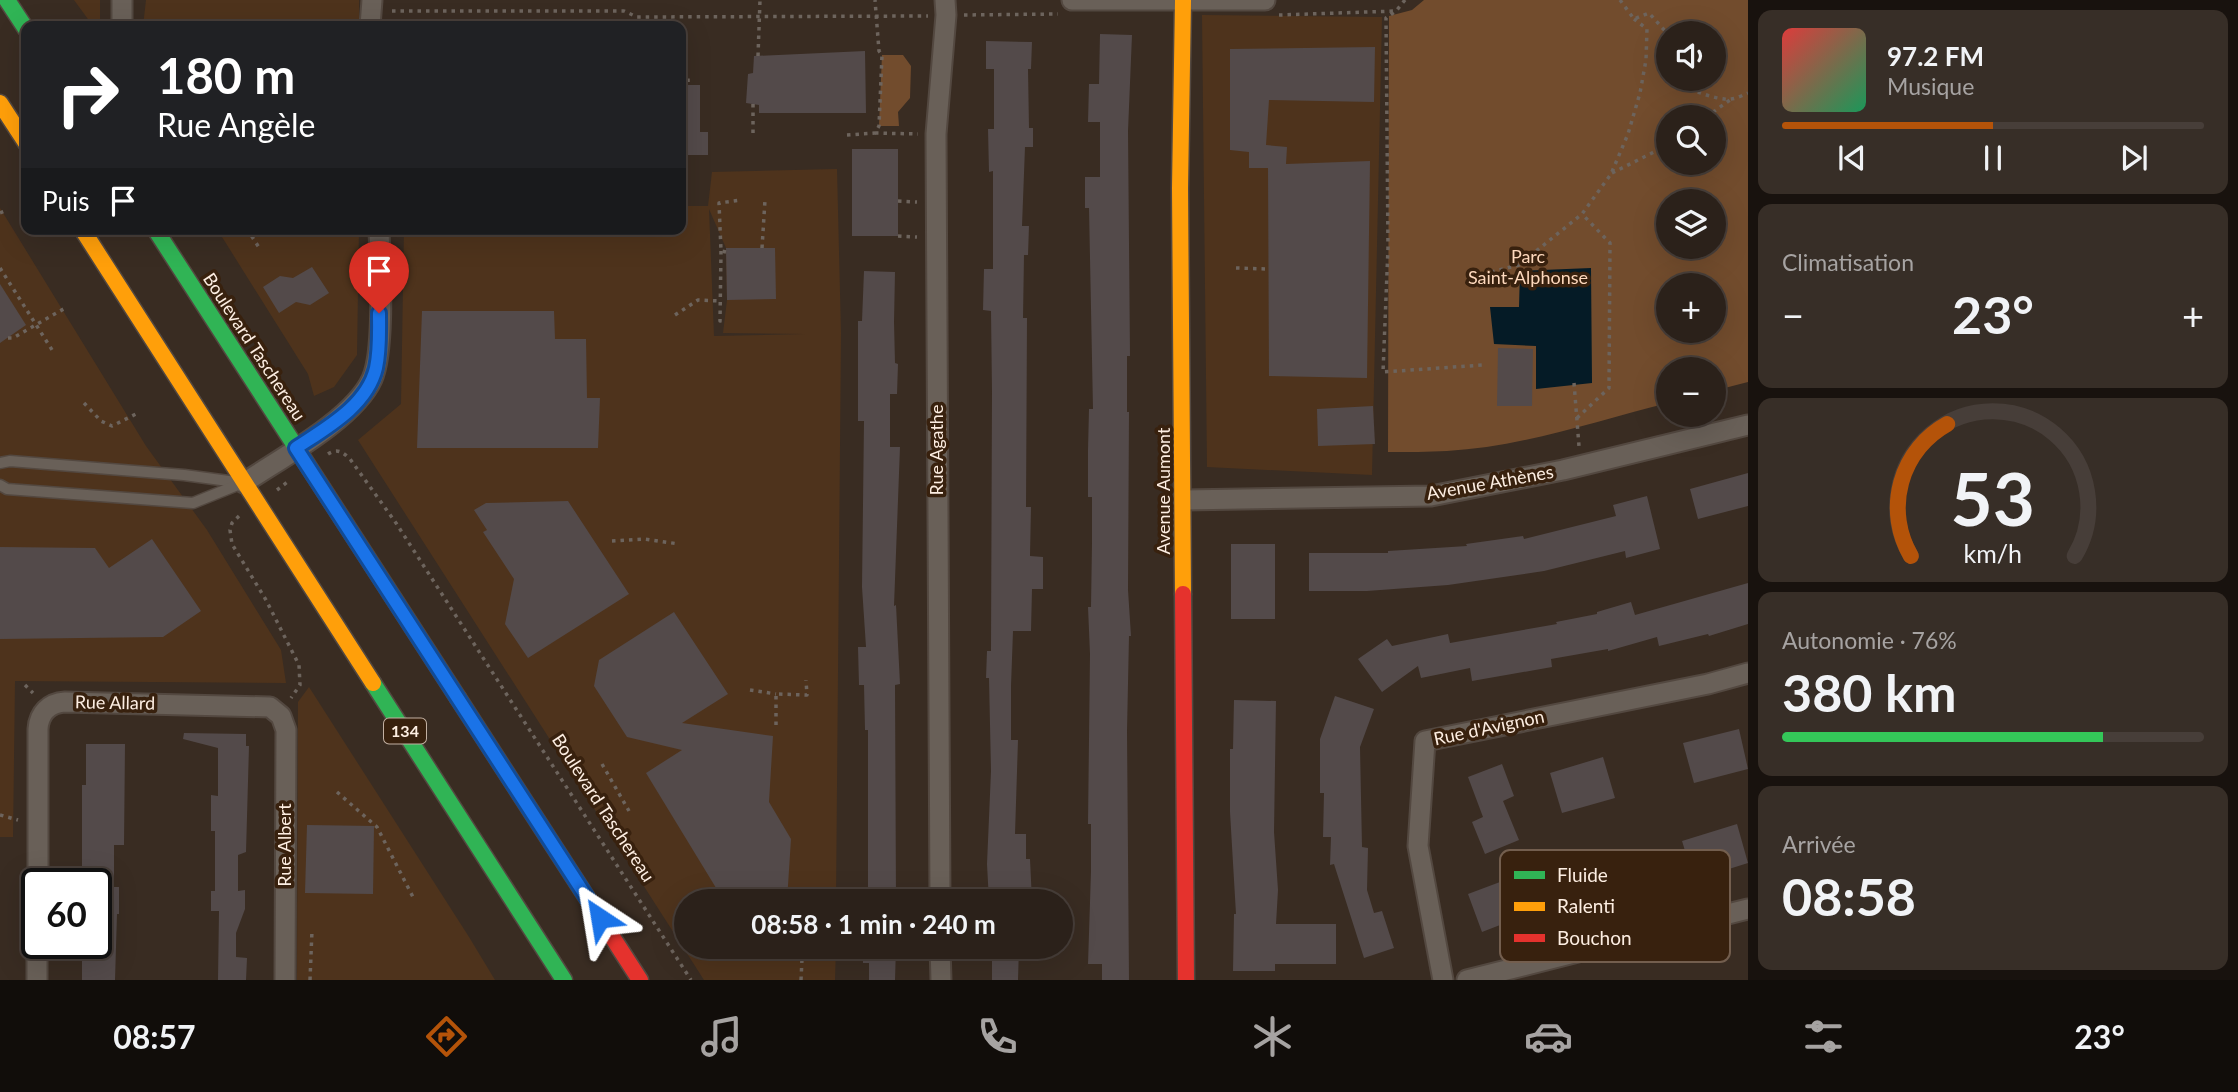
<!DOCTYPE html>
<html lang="fr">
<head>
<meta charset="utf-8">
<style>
  :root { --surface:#2b211a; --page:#372e27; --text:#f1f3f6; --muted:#a6a3a2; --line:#473e39; --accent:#b45309 }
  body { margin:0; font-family:Lato,sans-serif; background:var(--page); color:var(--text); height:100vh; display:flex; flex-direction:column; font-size:26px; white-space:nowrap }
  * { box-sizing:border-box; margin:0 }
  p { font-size:23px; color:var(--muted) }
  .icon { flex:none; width:38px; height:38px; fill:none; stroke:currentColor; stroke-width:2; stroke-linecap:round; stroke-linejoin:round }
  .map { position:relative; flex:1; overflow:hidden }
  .side { display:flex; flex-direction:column; gap:10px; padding:10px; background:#18120e; width:490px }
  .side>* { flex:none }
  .banner { position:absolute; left:21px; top:21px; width:665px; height:214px; border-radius:14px; box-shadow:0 7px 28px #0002,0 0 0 2px var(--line); background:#202124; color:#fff; overflow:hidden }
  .buttons { position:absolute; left:1656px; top:21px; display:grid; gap:14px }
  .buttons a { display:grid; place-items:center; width:70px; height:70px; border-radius:50%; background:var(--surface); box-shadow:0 7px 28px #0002,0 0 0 2px var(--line); font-size:35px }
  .speed { position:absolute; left:21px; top:868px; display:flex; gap:14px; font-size:35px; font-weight:700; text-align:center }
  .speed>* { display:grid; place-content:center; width:91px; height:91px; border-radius:50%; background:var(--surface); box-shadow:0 7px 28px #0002,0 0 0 2px var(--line); line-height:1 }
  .speed .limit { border:4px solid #111; border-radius:10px; background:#fff; color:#111 }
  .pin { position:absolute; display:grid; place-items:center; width:60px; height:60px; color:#fff; margin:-72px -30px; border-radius:50% 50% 50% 0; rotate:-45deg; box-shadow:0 0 7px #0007 }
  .pin .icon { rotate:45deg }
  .me { position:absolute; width:77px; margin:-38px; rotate:327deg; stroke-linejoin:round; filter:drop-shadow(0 0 5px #0008) }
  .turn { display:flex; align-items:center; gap:24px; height:147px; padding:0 21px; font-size:32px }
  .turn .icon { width:91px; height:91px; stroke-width:2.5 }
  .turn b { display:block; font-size:49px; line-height:60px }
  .then { display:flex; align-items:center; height:66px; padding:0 21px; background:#0003; gap:14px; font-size:26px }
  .big { font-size:52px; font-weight:700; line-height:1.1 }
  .side .widget { flex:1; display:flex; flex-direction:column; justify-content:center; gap:10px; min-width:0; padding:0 24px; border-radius:14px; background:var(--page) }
  .side .dial { align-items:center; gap:0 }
  .dial svg { height:182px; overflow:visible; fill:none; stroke:var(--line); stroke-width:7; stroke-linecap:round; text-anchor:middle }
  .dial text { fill:var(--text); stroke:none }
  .song { display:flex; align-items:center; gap:21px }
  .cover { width:84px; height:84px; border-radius:10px; background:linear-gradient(135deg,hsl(0 70% 55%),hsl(150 70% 35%)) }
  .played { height:7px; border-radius:4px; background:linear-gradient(90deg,var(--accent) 50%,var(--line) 50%) }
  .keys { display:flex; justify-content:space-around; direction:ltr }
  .heat { display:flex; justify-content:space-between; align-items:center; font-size:38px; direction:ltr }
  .charge { height:10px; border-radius:5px; background:linear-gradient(90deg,#34c759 76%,var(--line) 0) }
  .trip { position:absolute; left:674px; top:889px; width:399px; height:70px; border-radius:35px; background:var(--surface); box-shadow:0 7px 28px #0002,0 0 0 2px var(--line); font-weight:700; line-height:70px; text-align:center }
  .menu { display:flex; height:112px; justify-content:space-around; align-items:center; background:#110d0a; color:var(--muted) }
  .menu .icon { width:49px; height:49px }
  .menu .on { color:var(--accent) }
  .menu b { font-size:32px; color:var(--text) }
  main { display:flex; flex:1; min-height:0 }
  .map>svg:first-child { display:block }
  .built { fill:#4e331c; fill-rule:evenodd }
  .green { fill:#724c2d; fill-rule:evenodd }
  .water { fill:#051b26 }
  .building { fill:#534a4a }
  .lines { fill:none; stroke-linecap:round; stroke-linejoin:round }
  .lane-casing { stroke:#534840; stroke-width:13 }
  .street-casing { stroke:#534840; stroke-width:23 }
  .fast-casing { stroke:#534840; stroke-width:19 }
  .slow-casing { stroke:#534840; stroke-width:19 }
  .jam-casing { stroke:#534840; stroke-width:19 }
  .path { stroke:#6d645d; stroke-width:3.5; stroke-dasharray:3.5 5; stroke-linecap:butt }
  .lane { stroke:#696058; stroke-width:10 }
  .street { stroke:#696058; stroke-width:19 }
  .fast { stroke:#30b455; stroke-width:16 }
  .slow { stroke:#ff9f0a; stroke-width:16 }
  .jam { stroke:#e5322d; stroke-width:16 }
  .route-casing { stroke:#114b97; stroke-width:18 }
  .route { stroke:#1a73e8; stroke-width:12 }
  .labels { text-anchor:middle; stroke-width:7; stroke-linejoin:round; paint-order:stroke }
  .shield { fill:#38210e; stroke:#c2b0a2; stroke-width:2 }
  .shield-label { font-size:16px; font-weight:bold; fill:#fdeee2 }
  .park-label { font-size:18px; fill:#fed9bd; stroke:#38210e }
  .street-label { font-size:18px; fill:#fdeee2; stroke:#38210e }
  .key { fill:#38210e; stroke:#735e4e; stroke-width:2 }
  .key-label { font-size:19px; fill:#fdeee2 }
</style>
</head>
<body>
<main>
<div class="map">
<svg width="1748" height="980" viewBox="0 0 1748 980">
  <rect width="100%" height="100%" fill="#392c22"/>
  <!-- built -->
  <g class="built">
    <path d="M74,0H100V26H93Z"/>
    <path d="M146,0H359V26H143Z"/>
    <path d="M1202,15L1382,17L1372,475L1207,467Z"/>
    <path d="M837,169L841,333L836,901H686V947H836L835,980H704L358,440L401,404L404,229H681V206H708L712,172ZM709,209L726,248L727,300L723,333L805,334L714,336Z"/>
    <path d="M0,208L146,446L207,530L281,650L286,683L15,681L13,837H0Z"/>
    <path d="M217,229H359L357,355L334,387L314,396L308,374Z"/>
    <path d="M309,687L469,937L495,980H297L298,702Z"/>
  </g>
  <!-- green -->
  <g class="green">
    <path d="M1424,0H1748V382L1713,391V369H1668V403C1596,421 1522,447 1447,451C1428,452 1408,452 1388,452L1389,16L1412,10ZM1668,33H1713V79H1668ZM1668,117H1713V163H1668ZM1668,201H1713V247H1668ZM1668,285H1713V331H1668Z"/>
    <path d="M882,55H903L911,66L910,98L898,112L899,126H879Z"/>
  </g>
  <!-- water -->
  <path class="water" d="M1591,268L1592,383L1536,389V346L1494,344L1490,307H1519L1520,271Z"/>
  <!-- building -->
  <g class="building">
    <path d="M1100,34L1132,35L1128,131L1130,356H1127V412H1129L1128,590L1131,636H1129L1127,731L1129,980H1102V964H1088L1091,871V824H1088L1090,654L1088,607H1091L1092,543V497H1088V450L1089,409H1093L1089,208H1085V177H1100V122H1088L1089,84H1099Z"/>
    <path d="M986,41L1032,42L1031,69H1028L1029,128H1033V147H1025L1022,226H1029L1028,255H1024L1023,318H1027L1026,507H1031L1030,556L1043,557V589H1032L1031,631H1013L1011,686V740H1018L1015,834H1026V859H1030L1032,901H989L987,864L991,771L989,678H986L987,651H991L992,392L991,311L983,310L984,269H993V171L989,172L988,129H994V69H986Z"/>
    <path d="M1375,47L1374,102L1269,100L1266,145L1287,147L1286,164L1370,161L1367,378L1269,376L1268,168H1249V152L1230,150V49Z"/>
    <path d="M865,51L866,113H759V105L746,103L748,74L753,73L754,56Z"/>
    <path d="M681,85H700V132H708V155H681Z"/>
    <rect x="852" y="149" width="46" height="87"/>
    <path d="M726,248H775L776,299L727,300Z"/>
    <path d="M312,267L329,293L310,305L296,302L279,313L263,287L280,276L293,278Z"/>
    <path d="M864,271L895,272L894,322L895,363L898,364L897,394H890V447H900L894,606L896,605L900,684L895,685L896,901H868V730H865L864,685H859L858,647H866L862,587L864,421H858V321H862Z"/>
    <path d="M0,284L26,325L0,343Z"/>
    <path d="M422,311H554L555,339H586L587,398H600L598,448H417Z"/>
    <path d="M1498,348L1533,349L1532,406H1497Z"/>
    <path d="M1373,406L1375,444L1318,446L1317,409Z"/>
    <path d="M1748,473V506L1698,519L1690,489Z"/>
    <path d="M1647,496L1660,549L1626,558L1625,551L1544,571L1448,585L1367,591H1309V553H1388V551L1467,546L1466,544L1523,536L1524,539L1616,516L1613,505Z"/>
    <path d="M568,501L629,594L528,658L505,624L514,579L483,532L487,530L474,510L486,503Z"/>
    <path d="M152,539L201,611L163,637L0,639V547L95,548L109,568Z"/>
    <rect x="1231" y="544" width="44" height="75"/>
    <path d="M1748,583V624L1709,636L1708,634L1659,646L1657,637L1608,651V649L1551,659L1552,667L1472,681L1470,668L1421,678L1418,666L1382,692L1358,659L1387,639L1392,646L1448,634L1450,643L1557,624L1556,622L1597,614V612L1631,602L1635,615Z"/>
    <path d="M674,612L728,694L682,723L773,736L769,802L791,839L787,901H724L646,773L682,750L627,737L594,686L599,660Z"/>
    <path d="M1335,696L1374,709L1360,747L1362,847L1368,848L1367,890L1374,913L1382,911L1394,948L1364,958L1334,864L1330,865L1331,837H1323L1324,793H1320V739Z"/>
    <path d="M1234,700L1276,701L1274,832L1278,890L1276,924H1336V964H1275V971H1233L1234,914H1236L1230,812V749H1233Z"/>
    <path d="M1739,729L1748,769L1694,783L1683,743Z"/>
    <path d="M184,733L246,734V746H249L246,852L238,855V891L245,890V909L236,933V957L247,958L246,980H218L219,911H211V891H215V831H211V795L218,796V748L183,739Z"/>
    <path d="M86,744H125L124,845H114V887H119V914H117L115,980H82V943H96V866H82V785H86Z"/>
    <path d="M1603,757L1615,798L1562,813L1550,773Z"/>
    <path d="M1502,764L1514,796L1503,801L1519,840L1485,854L1472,822L1483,817L1468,777Z"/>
    <path d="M1737,824L1748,863L1694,880L1682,841Z"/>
    <path d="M307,825L374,826L373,894L305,893Z"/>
    <path d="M1613,853L1625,891L1564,909L1562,901L1482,932L1468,894L1543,866L1580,854L1582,862Z"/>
    <path d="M863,947H896L895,980H869V963H863Z"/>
    <path d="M992,947H1019L1018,980H992Z"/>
  </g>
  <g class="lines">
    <!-- lane casing -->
    <g class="lane-casing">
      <g id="lane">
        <path d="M0,463L10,461L184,475L236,482"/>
        <path d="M0,485L7,489L193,503L240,484"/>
      </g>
    </g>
    <!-- street casing -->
    <g class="street-casing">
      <g id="street">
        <path d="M122,0V26"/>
        <path d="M1072,0H1265"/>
        <path d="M370,26L372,0"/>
        <path d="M244,483C281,458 354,419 372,379C385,350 380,264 379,229"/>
        <path d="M1184,500L1431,496L1563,470L1748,425"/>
        <path d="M38,884V729C39,713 49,703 65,702L270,707L281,716L286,730L285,980"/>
        <path d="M940,901L936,134L946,15L945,0"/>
        <path d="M940,947L941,980"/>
        <path d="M37,980V943"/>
        <path d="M1443,980L1418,846L1425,741L1708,684L1748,673"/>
        <path d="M1467,980L1748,909"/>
      </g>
    </g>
    <!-- fast casing -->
    <g class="fast-casing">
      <g id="fast">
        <path d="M7,0L26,29"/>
        <path d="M155,229L458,698"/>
        <path d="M373,683L564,980"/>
      </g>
    </g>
    <!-- slow casing -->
    <g class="slow-casing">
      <g id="slow">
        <path d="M1183,1L1180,188L1183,594"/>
        <path d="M0,103L26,143"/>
        <path d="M82,229L373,683"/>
      </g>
    </g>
    <!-- jam casing -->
    <g class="jam-casing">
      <g id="jam">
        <path d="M1183,594L1186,980"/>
        <path d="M458,698L640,980"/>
      </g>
    </g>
    <!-- path -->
    <g class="path">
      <path d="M1405,0L1396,11L1386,18L1388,248L1383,372L1483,365"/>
      <path d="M1620,0L1634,19L1649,13L1666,32L1668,43"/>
      <path d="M392,11H624L637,17L928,16"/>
      <path d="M964,15L1058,14"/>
      <path d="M1279,15L1396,11"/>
      <path d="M758,56L760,0"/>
      <path d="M681,77H688V85"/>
      <path d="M1676,79C1684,89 1719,101 1731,99C1736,99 1743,95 1748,93"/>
      <path d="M753,104V135"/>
      <path d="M1706,117L1730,100"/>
      <path d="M875,133L918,134"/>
      <path d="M847,135L875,133L879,126L882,55L879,51L875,0"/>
      <path d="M1612,173L1668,145"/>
      <path d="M898,201L917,202"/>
      <path d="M0,213L5,211"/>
      <path d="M247,229L260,249"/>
      <path d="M898,236L917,237"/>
      <path d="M762,248L765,200"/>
      <path d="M721,251L720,321L724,320"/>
      <path d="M726,252L721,251L719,203L741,200"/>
      <path d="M0,268L54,353"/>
      <path d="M1236,268L1268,269"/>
      <path d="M1483,274L1519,265L1582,214L1611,174L1628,134L1640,93L1646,60L1647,29L1634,19"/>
      <path d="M675,315L698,300L720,301"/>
      <path d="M8,338H13L67,307"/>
      <path d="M1574,383L1579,446"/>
      <path d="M84,403L101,421L112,426L136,414"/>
      <path d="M1577,418L1609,388L1610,243L1582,214"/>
      <path d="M328,454C337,448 343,452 350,459L396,523L691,980"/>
      <path d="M277,490L290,480"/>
      <path d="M239,516L232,523L230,530L232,544L266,600L299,665L300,685L291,698"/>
      <path d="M612,541L644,539L679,544"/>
      <path d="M25,685L33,693"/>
      <path d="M750,690L776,694"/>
      <path d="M776,725V694L807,695L806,680"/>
      <path d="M602,764L629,811"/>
      <path d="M337,792L377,827L414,899"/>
      <path d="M0,815L18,820"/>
      <path d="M310,980L312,930"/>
      <path d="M801,980L802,959"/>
    </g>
    <!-- lane -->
    <use href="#lane" class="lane"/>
    <!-- street -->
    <use href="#street" class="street"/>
    <!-- fast -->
    <use href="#fast" class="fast"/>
    <!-- slow -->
    <use href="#slow" class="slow"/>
    <!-- jam -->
    <use href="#jam" class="jam"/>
  </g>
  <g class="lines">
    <!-- route casing -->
    <g class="route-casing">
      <path id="route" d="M379,313C379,331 380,350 376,368C367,406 326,428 296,448L600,918"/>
    </g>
    <!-- route -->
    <use href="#route" class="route"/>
  </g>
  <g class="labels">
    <!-- shield labels -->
    <rect class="shield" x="384" y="718.5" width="42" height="25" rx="5"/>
    <g class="shield-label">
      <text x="405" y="737">134</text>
    </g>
    <!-- park labels -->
    <g class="park-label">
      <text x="1528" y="263">Parc<tspan x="1528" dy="21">Saint-Alphonse</tspan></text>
    </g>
    <!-- street labels -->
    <g class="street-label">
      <text transform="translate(254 347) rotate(57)" y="6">Boulevard Taschereau</text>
      <text transform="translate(937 450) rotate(-90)" y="6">Rue Agathe</text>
      <text transform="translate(1490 483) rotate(-10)" y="6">Avenue Athènes</text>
      <text transform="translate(1164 491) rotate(-90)" y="6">Avenue Aumont</text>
      <text transform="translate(115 703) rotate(1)" y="6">Rue Allard</text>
      <text transform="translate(1489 728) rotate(-12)" y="6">Rue d'Avignon</text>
      <text transform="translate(603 808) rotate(57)" y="6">Boulevard Taschereau</text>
      <text transform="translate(285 845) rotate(-90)" y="6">Rue Albert</text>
    </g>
  </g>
  <!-- legend -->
  <rect x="1500" y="850" width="230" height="112" rx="10" class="key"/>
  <rect x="1514" y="871" width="31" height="8" fill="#30b455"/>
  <rect x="1514" y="902" width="31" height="9" fill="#ff9f0a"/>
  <rect x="1514" y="934" width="31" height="8" fill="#e5322d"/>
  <g class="key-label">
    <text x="1557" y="882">Fluide</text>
    <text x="1557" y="913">Ralenti</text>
    <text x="1557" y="945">Bouchon</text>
  </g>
</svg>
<div class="buttons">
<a><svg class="icon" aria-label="sound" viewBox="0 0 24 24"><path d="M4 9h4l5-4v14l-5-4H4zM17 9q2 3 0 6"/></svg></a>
<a><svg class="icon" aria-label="search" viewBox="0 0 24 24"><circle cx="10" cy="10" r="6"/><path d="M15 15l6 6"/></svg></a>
<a><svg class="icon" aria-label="layers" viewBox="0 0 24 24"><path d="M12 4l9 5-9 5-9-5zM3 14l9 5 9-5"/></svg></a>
<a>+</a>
<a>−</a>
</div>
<div class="speed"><div class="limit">60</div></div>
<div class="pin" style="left:379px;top:313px;background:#d93025"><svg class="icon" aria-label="arrive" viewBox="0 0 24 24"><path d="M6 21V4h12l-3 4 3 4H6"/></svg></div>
<svg class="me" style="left:600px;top:918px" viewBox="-20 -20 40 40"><path d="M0-17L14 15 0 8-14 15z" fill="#1a73e8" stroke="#fff" stroke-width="4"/></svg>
<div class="trip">08:58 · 1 min · 240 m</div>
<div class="banner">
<div class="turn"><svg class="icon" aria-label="right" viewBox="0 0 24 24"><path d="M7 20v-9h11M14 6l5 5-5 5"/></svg><div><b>180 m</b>Rue Angèle</div></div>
<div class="then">Puis<svg class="icon" aria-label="arrive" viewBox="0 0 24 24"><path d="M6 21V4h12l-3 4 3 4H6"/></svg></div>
</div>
</div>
<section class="side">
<div class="widget">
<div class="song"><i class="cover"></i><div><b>97.2 FM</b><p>Musique</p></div></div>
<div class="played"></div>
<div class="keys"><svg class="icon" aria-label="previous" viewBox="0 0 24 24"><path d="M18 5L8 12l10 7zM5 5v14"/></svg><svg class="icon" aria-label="pause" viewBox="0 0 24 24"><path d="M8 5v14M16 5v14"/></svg><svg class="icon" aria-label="next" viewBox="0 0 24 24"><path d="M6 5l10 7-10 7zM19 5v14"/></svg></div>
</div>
<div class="widget"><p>Climatisation</p>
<div class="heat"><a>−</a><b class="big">23°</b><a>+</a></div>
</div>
<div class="widget dial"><svg viewBox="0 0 100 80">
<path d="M14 69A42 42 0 1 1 86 69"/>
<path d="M14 69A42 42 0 0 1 30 11" stroke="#b45309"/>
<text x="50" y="56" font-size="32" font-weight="700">53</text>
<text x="50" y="72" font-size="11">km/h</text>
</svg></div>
<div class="widget"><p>Autonomie · 76%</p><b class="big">380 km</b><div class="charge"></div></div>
<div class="widget"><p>Arrivée</p><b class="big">08:58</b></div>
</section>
</main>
<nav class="menu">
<b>08:57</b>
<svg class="icon on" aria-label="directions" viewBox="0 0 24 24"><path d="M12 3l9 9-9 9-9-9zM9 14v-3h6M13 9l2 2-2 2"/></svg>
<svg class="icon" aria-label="music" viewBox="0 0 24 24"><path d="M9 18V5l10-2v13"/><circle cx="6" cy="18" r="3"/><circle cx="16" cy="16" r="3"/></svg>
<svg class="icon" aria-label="phone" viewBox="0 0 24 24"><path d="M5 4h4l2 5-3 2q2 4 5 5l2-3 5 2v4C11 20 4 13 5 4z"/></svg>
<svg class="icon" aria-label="climate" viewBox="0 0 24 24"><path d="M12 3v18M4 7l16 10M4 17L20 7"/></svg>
<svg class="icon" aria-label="car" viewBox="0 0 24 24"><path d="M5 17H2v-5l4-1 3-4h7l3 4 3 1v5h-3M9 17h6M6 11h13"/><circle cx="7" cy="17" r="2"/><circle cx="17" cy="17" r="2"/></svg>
<svg class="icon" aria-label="filters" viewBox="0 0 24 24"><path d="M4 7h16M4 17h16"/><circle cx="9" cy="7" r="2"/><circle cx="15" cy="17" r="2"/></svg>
<b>23°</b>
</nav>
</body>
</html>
